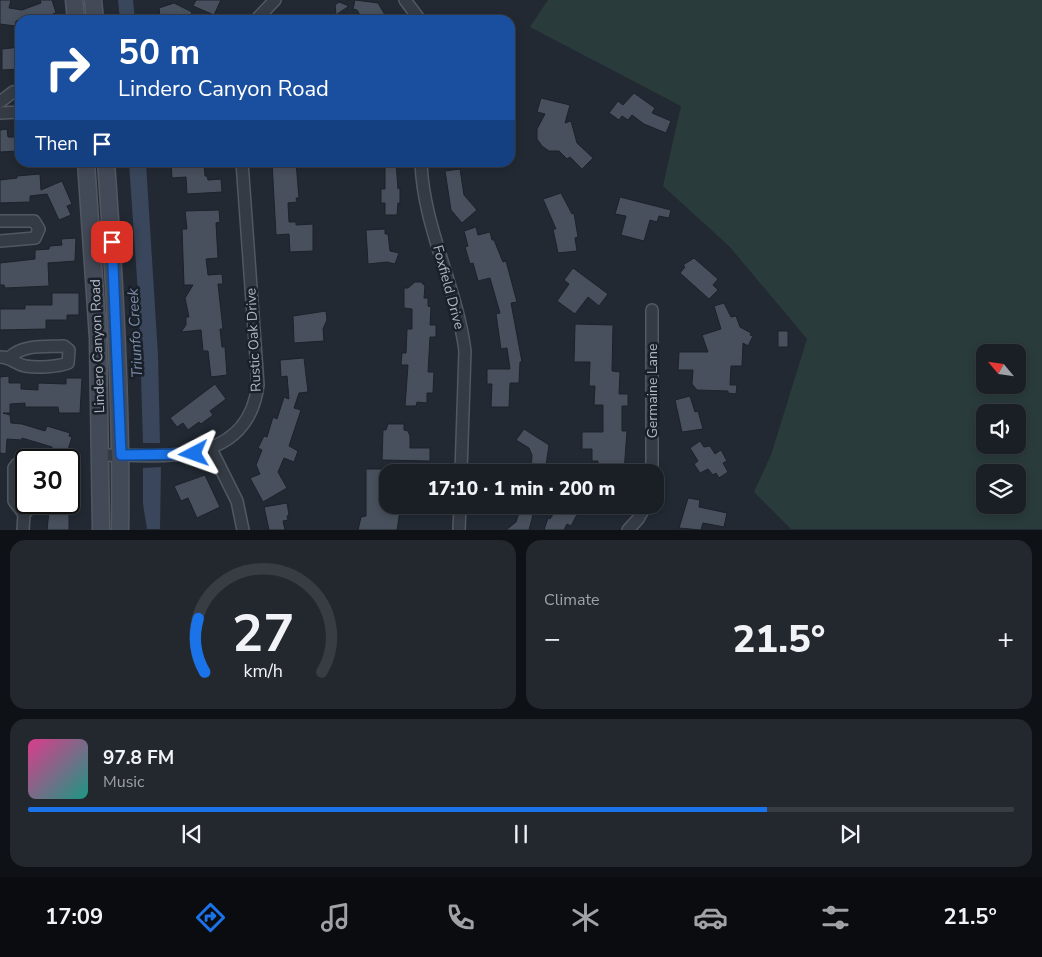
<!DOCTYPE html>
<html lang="en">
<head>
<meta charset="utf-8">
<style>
  :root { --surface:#1a1f26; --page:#23272e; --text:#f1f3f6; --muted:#9fa2a7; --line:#383d43; --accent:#1a73e8 }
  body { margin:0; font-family:"Nunito Sans",sans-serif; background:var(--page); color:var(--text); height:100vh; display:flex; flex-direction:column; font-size:19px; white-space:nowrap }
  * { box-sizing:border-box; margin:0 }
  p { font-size:16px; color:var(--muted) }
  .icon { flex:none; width:28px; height:28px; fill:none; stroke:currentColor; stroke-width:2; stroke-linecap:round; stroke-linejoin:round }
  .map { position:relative; height:530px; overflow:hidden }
  .side { display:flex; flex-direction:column; gap:10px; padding:10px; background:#0e1115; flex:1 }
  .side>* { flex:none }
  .hud { position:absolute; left:15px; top:15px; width:500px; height:152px; border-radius:15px; box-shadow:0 2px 8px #0003,0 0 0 1px var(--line); background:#1a4fa0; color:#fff; overflow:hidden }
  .needle { width:32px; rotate:299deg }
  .controls { position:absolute; left:976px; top:344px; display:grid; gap:10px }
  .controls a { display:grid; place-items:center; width:50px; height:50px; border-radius:10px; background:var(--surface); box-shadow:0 2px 8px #0003,0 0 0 1px var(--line); font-size:25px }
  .speed { position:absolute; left:15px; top:449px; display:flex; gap:10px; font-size:25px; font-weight:700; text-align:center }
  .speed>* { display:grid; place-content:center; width:65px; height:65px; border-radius:50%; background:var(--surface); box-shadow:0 2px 8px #0003,0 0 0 1px var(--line); line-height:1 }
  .speed .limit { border:2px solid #111; border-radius:8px; background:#fff; color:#111 }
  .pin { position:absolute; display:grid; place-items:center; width:42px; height:42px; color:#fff; margin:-21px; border-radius:10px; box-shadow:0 2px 8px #0006 }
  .me { position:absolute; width:55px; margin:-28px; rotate:266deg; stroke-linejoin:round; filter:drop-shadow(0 0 4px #0008) }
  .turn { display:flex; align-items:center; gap:18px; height:105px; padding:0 20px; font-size:22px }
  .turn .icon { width:65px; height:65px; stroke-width:2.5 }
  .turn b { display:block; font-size:35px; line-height:42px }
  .then { display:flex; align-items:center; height:48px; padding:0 20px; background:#0003; gap:10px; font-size:19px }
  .big { font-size:38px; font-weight:800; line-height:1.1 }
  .side .tile { flex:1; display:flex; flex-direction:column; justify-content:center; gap:8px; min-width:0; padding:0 18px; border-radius:15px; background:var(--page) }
  .side .dial { align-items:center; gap:0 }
  .dial svg { height:130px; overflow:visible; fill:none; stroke:var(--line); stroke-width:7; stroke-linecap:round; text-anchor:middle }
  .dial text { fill:var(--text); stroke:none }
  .song { display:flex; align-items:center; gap:15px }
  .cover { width:60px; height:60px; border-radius:8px; background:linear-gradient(135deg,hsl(330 70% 55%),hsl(170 70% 35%)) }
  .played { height:5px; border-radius:2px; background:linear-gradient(90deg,var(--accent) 75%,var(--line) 75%) }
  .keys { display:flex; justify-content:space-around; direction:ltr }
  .heat { display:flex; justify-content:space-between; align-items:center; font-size:28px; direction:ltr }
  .side .tiles { flex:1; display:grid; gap:10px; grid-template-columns:1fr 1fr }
  .tile:last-child { grid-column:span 2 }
  .trip { position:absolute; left:379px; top:464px; width:285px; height:50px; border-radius:15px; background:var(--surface); box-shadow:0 2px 8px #0003,0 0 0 1px var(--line); font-weight:800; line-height:50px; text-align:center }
  .menu { display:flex; height:80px; justify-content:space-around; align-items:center; background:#0a0c0f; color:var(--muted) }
  .menu .icon { width:35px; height:35px }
  .menu .selected { color:var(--accent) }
  .menu b { font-size:22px; color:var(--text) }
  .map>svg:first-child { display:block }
  .green { fill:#2a3b3b; fill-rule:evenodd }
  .water { fill:#39465b }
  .building { fill:#48505d; stroke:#1c222b }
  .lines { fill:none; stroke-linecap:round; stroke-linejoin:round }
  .street-casing { stroke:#525862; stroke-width:14 }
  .secondary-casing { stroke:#525862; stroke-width:19 }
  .street { stroke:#353b44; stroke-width:11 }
  .secondary { stroke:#434a57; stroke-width:16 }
  .route-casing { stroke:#114b97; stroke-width:12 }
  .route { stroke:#1a73e8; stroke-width:9 }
  .labels { text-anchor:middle; stroke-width:5; stroke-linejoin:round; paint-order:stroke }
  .street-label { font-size:14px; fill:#afb5c1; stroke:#1a2029 }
  .water-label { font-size:15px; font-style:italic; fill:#7a8ca7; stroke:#1a2029 }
</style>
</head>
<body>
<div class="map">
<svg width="1042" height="530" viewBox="0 0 1042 530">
  <rect width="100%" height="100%" fill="#222933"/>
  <!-- green -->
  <path class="green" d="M548,0H1042V529H791L754,492L771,455L807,339L729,246L663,186L681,106L530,27ZM985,352H1018V385H985ZM985,412H1018V445H985ZM985,472H1018V505H985Z"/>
  <!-- water -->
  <g class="water">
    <path d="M118,0H133L135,20H120Z"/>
    <path d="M129,163H146L158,355L160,443H143L139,308Z"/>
    <path d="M161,467L160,529H147L143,504V468Z"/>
  </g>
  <!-- building -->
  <g class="building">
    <path d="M0,0H11L9,8L22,10L41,3L40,0H52L56,13L36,20H31L30,16L16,21L15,26L0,24Z"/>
    <path d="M196,0H221L214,15L193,6Z"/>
    <path d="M355,0L378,3L388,20H363L357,10L353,9Z"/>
    <path d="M339,2L349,6L336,15L335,5Z"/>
    <path d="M174,3L192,12L188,20H174L163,15L160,16L159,8Z"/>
    <path d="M20,47V69L2,70V49Z"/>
    <path d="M634,93L655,108L652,113L671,121L666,133L644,124L632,115L628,120L622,116L619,120L609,113L618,101L623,105Z"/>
    <path d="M541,98L570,105L565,123L571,121L577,143L593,158L582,169L570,157L567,159L559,151H549L542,146L537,139V129L545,114L537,112Z"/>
    <path d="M7,129L8,137H20V151L0,152V130Z"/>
    <path d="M171,162H204L205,176H207L208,180L221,179L222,192L187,194L186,177L172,178Z"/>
    <path d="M272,162H296L299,198H296L297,202L288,203L289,222H296V225L313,224V251L290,252L289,234L276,235Z"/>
    <path d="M385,162H396L398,189L400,188V203H398L397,215H385V203H381V189H385Z"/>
    <path d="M460,169L464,195L477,210L462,223L451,210L445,171Z"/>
    <path d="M40,174L41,190L62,181L72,204L67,206L71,215L59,220L47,194L30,196V202L0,203V180L17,178V176Z"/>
    <path d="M561,193L572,214L574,213L578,237L575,238L577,251L558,253L553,229H556L543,199Z"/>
    <path d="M620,197L671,210L669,218L659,216L657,222L650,220L644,241L621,235L626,216L615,214Z"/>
    <path d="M219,210L220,222L216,223L218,258L206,259L208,275L222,274L223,284H218L223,329H220L222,347H225L227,375L211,377L208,351H203L201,330L181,332L186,325V317H189L185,298L193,285H184L182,229H187L185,211Z"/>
    <path d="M476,227L478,235L490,232L492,240H494L503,262L506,261L517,302L511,303L522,362H520L519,383H510L509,407H491L492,384H487V369H510L507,348L501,349L496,314L500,313L490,278L478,281L473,263L470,264L465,247L468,246L464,231Z"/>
    <path d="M385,229V234H388L390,251L399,253L395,264L387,262L368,264L366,230Z"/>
    <path d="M76,238L75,261L48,263L49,286L5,288L4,285H0V263L35,259V250L49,249L50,246L62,245L61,239Z"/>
    <path d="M694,258L718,279L713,285L718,290L709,299L680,273L685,267L683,265Z"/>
    <path d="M573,268L608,294L599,306L588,297L575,314L557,301L569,284L564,280Z"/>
    <path d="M415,282H421L425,286L424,298H428V306L431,307L430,325H436V337H430L428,372H434L433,393H427V403L417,402L416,406H405L408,365H401L402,353H406L407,329H412V309L404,308V288H408Z"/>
    <path d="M52,293H79V315H67V320H46V329L0,330V309H25V305H52Z"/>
    <path d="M724,303L731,317L736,316L740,327L751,333L750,335L753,336L748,346L743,343L742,366H731L730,385H737L736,394L728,393V391L697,390L692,384L693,370H678L679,352H708L702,335L721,329L714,306Z"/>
    <path d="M326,311L327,320L323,329L324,341L294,343L293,316Z"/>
    <path d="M575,324L613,325L612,371L620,372L619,394H628V406H622V431H627L624,472H600L598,471V461H592V449H582V432H603V405H594L595,386H589L590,362H574Z"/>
    <rect x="778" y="331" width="10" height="16"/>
    <path d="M304,358L308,392L299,393L294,408L301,410L289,446L298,451L294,462L284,458L278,472L287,488L263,502L250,478L260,474L256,465L262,450L258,448L264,436L267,437L273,417L277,419L284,397L289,399L287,376L281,377L280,360Z"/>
    <path d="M9,376V383H21V389L38,390V383L66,384V378H82L80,413H59L58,407H25V403L10,404V413H3L10,415L11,423L22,424L45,431L47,426L70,433L69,436L72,437L65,460H52V447L22,438V440L7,439L6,454L0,453V377Z"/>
    <path d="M215,384L226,399L210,411L213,415L201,424L199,422L188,430L183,423L177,427L170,418Z"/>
    <path d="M690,396L695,412L698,411L703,429L682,432L675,400Z"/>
    <path d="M404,424V430L408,431L410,436V448H430V461L382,460L383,430H386L388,424Z"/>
    <path d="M524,429L549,445L545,472H531L532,455L529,448L516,440Z"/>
    <path d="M700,441L704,447L710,446L715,454L721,450L727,461L723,463L728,472L719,478L716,473L713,475L708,469L700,473L694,464L698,461L690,448Z"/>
    <rect x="69" y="460" width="8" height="13"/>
    <path d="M366,469H388V505H401L397,530H358L361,517L366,516Z"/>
    <path d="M205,475L220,507L197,518L188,498L181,501L174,486Z"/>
    <path d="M688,498L700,500L699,507L727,513L724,527L703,523L701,530L679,528Z"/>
    <path d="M50,502H75V510L69,512V530H47Z"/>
    <path d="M287,503L289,515L287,516L288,520L283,521L285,530H269L264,507Z"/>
    <path d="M499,505H531L528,514L533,515L529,530H506L516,522L519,513L499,507Z"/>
    <path d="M559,505H582L571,526L567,524L564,530H544L548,518L550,519Z"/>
  </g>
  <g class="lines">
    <!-- street casing -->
    <g class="street-casing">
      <g id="street">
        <path d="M405,0L420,20"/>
        <path d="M256,20L275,0"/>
        <path d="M0,102L13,92L20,91"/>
        <path d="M0,113L20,112"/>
        <path d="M421,162C423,227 457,287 465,351L461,472"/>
        <path d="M0,221H34L39,229L35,238L0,241"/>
        <path d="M0,357C11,357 15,364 25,366C37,368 57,367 68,363L69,350L64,346C46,347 23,344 10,357"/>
        <path d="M211,449L237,501L243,530"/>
        <path d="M101,455C163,455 247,468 258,385L242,162"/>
        <path d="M652,472V310"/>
        <path d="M24,514L14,501V468L17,464L26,462"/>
        <path d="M23,530L24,514L30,508L32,502"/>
        <path d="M459,530L460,505"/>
        <path d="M628,530L638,519L646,505"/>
      </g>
    </g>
    <!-- secondary casing -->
    <g class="secondary-casing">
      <g id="secondary">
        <path d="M74,0L76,20"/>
        <path d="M93,0L95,20"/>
        <path d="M86,162L98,338L101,530"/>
        <path d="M106,162C115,284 122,407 120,530"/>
      </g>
    </g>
    <!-- street -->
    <use href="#street" class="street"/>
    <!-- secondary -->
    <use href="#secondary" class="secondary"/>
  </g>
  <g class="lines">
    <!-- route casing -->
    <g class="route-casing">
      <path id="route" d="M112,242L121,455L194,454"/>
    </g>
    <!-- route -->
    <use href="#route" class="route"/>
  </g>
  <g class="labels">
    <!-- street labels -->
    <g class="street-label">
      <text transform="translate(449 287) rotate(75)" y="5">Foxfield Drive</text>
      <text transform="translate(253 340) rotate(-93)" y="5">Rustic Oak Drive</text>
      <text transform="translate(97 346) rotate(-92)" y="5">Lindero Canyon Road</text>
      <text transform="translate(652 391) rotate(-90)" y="5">Germaine Lane</text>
    </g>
    <!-- water labels -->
    <g class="water-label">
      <text transform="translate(135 333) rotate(-93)" y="5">Triunfo Creek</text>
    </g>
  </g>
</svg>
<div class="controls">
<a><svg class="needle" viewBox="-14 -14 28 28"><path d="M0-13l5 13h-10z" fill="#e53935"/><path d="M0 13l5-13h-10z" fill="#9fa2a7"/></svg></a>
<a><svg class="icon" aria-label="sound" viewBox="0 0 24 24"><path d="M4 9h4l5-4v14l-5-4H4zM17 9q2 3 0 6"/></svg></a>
<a><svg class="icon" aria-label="layers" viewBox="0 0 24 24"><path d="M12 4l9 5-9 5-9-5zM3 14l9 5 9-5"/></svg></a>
</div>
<div class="speed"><div class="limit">30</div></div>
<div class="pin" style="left:112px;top:242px;background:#d93025"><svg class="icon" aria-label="arrive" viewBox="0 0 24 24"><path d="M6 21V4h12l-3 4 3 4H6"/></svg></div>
<svg class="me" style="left:194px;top:454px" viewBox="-20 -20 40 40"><path d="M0-17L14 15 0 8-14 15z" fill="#1a73e8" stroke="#fff" stroke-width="4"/></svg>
<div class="trip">17:10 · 1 min · 200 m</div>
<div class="hud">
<div class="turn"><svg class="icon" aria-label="right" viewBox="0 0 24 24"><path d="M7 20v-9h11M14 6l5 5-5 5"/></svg><div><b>50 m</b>Lindero Canyon Road</div></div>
<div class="then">Then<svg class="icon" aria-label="arrive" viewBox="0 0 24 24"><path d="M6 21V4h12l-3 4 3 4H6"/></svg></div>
</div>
</div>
<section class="side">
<div class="tiles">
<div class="tile dial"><svg viewBox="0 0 100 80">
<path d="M14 69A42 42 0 1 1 86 69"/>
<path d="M14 69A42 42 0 0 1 10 36" stroke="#1a73e8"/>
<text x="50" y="56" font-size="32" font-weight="700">27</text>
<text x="50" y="72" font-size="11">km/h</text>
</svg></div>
<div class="tile"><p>Climate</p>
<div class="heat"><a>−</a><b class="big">21.5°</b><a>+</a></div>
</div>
<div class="tile">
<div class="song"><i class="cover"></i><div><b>97.8 FM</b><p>Music</p></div></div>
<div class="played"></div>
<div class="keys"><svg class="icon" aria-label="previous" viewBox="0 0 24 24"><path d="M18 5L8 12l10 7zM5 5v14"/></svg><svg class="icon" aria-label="pause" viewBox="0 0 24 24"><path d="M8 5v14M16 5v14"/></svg><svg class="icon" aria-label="next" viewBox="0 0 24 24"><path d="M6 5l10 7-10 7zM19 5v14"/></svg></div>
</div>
</div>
</section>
<nav class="menu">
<b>17:09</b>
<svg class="icon selected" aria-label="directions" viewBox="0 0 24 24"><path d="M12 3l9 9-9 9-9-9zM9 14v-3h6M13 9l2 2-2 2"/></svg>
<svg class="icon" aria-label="music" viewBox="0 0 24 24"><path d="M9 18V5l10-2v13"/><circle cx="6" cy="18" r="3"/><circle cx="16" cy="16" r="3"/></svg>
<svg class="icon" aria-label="phone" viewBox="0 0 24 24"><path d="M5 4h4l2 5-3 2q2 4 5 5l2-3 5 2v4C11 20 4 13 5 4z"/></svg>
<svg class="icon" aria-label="climate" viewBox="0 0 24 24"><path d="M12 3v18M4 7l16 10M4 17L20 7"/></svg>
<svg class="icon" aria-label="car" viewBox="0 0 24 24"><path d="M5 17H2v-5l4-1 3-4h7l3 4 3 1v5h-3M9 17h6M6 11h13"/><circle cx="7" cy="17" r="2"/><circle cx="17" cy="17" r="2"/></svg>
<svg class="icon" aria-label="filters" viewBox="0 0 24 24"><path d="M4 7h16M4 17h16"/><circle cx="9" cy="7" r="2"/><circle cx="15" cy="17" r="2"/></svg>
<b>21.5°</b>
</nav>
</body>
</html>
